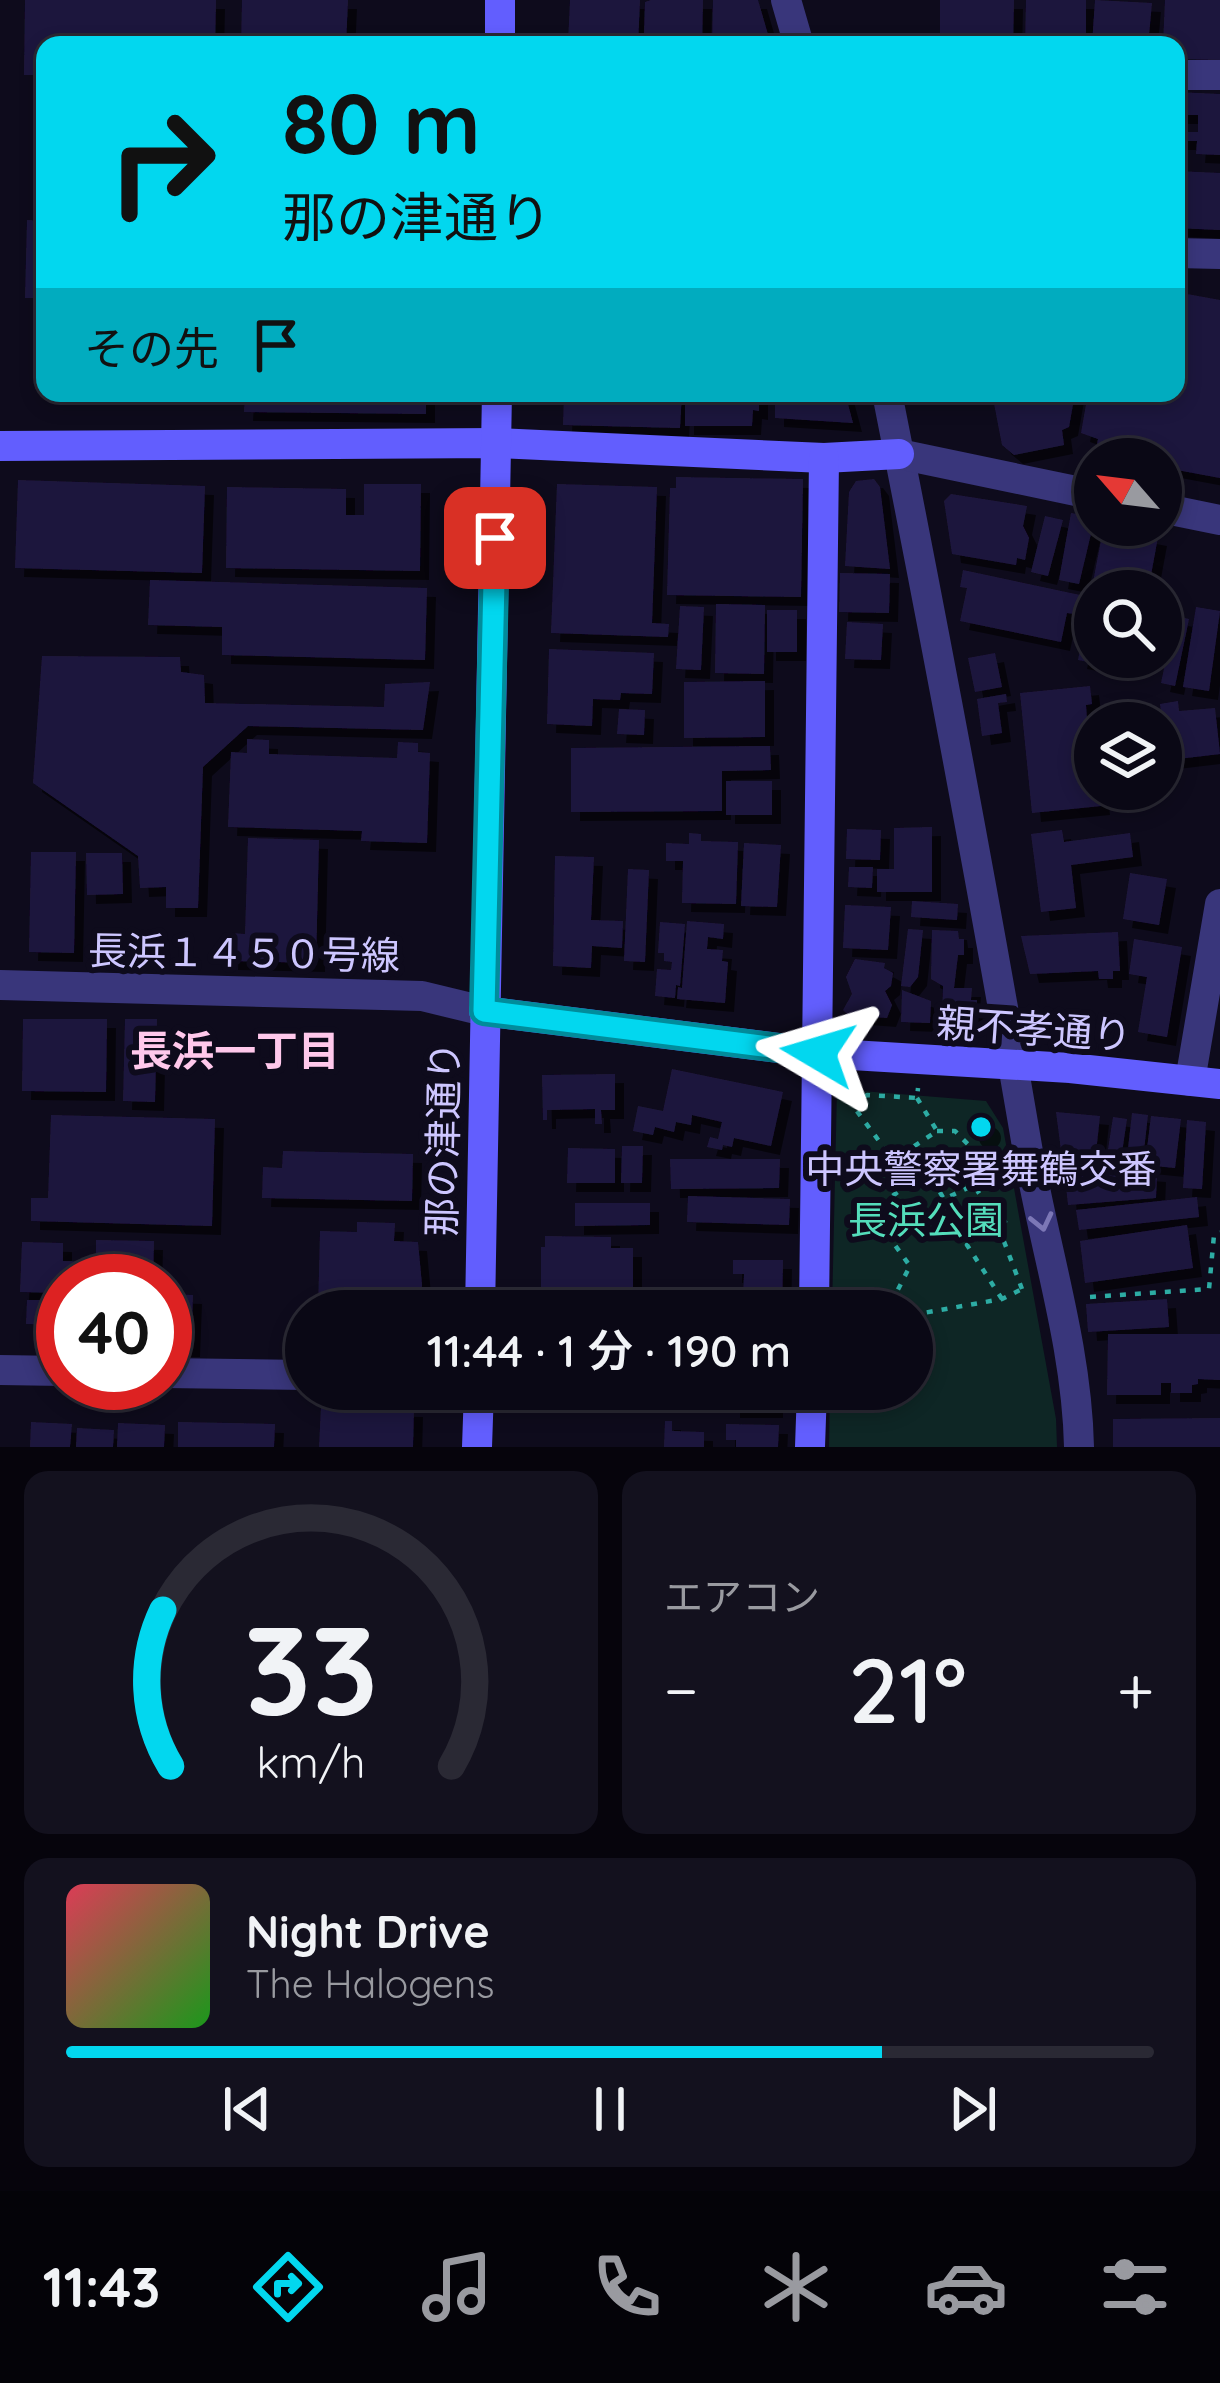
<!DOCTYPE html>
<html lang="ja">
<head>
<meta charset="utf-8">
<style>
  :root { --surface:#0a0815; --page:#13111e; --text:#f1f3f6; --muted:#999aa0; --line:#2a2934; --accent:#02d7ef }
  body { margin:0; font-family:Quicksand,"Noto Sans JP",sans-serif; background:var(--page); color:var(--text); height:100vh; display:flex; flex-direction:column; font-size:45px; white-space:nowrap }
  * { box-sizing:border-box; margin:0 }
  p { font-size:39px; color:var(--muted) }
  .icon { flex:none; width:66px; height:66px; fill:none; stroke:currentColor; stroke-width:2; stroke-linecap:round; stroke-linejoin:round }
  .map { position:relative; height:1447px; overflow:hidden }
  .drawer { display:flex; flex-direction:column; gap:24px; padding:24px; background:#06040c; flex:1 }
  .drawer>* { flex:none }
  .guide { position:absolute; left:36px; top:36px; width:1149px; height:366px; border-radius:24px; box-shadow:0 6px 18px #0003,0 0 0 3px var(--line); background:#02d7ef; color:#111; overflow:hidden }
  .needle { width:78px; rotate:298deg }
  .buttons { position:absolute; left:1074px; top:438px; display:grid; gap:24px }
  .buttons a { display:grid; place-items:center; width:108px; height:108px; border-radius:50%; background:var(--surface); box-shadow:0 6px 18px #0003,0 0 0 3px var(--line); font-size:60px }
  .speed { position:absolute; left:36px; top:1254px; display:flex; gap:24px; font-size:60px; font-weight:700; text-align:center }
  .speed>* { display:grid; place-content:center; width:156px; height:156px; border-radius:50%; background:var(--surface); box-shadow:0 6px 18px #0003,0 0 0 3px var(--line); line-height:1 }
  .speed .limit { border:18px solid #d22; background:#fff; color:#111 }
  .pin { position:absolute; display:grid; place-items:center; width:102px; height:102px; color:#fff; margin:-51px; border-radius:24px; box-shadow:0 6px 18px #0006 }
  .me { position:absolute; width:132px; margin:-66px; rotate:277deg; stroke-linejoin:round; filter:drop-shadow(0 0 9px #0008) }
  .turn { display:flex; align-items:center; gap:42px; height:252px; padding:0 48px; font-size:54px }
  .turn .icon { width:156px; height:156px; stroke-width:2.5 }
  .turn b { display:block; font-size:84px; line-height:102px }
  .then { display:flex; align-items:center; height:114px; padding:0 48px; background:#0003; gap:24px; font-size:45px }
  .big { font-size:90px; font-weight:600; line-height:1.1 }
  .drawer .card { flex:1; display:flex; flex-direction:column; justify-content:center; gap:18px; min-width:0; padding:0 42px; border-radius:24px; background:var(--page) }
  .drawer .dial { align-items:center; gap:0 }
  .dial svg { height:312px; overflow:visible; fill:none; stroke:var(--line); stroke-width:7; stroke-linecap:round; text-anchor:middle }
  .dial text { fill:var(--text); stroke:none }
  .song { display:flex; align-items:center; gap:36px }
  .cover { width:144px; height:144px; border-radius:18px; background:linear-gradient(135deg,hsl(350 70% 55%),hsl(120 70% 35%)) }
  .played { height:12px; border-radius:6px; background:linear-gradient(90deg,var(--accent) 75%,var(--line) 75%) }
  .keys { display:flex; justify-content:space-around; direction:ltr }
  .heat { display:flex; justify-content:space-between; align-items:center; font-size:66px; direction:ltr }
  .drawer .tiles { flex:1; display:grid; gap:24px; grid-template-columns:1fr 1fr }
  .card:last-child { grid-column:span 2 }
  .trip { position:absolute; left:285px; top:1290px; width:648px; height:120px; border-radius:60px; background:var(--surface); box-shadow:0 6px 18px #0003,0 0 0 3px var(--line); font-weight:600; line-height:120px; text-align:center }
  .menu { display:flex; height:192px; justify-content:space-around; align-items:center; background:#040308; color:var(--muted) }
  .menu .icon { width:84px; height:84px }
  .menu .on { color:var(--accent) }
  .menu b { font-size:54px; color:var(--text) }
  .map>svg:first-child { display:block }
  .green { fill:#0e2625 }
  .building { fill:#1f173d; filter:url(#shadow) }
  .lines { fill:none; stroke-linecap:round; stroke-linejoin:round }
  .path { stroke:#2daca4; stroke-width:4.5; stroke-dasharray:6 9; stroke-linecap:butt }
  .street { stroke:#39367b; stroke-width:30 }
  .secondary { stroke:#625efe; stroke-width:30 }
  .oneway { stroke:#7c77b6 }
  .route-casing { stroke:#018c9b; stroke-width:30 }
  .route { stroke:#02d7ef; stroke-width:21 }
  .poi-dot { fill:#02d7ef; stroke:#0e0b1c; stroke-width:4.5 }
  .labels { text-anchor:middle; stroke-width:12; stroke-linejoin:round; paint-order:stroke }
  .street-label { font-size:39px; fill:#cdc6ff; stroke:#0e0b1c }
  .poi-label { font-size:39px; fill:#cdc6ff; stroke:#0e0b1c }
  .park-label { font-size:39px; fill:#54ddbb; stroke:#0e0b1c }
  .neighbourhood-label { font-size:42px; font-weight:bold; fill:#ffc8eb; stroke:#0e0b1c }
</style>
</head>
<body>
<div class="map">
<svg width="1220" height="1447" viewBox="0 0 1220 1447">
  <defs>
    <filter id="shadow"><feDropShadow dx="9" dy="9" stdDeviation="0" flood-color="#0009"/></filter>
  </defs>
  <rect width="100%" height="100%" fill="#0e0b1c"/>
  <!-- green -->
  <path class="green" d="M837,1089L986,1101L1003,1128L1056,1419L1057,1447H829L830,1389H912V1311H832Z"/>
  <!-- building -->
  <g class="building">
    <path d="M25,0H216L215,45H45V75H24Z"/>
    <path d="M242,0H348L346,45H241Z"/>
    <path d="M570,0H640L638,45L568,43Z"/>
    <path d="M651,0H703L702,45H667L668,36L644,35L645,2Z"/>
    <path d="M713,0H758L771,45H712Z"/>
    <path d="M940,0H1014L1013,45H940Z"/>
    <path d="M1026,0H1086V45H1025Z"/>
    <path d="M1095,0L1152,3L1148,45H1092Z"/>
    <path d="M1165,0H1220V60L1176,59V45H1163Z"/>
    <path d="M1176,92L1220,94V155L1196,154L1197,141H1176V132H1198V115H1176Z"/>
    <path d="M1176,171L1220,173V230L1176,228Z"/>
    <path d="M27,220L45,221V298H25Z"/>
    <path d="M1176,292L1220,300V478L1161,467V459L1095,455L1098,439L1081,433L1088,393H1176Z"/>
    <path d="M245,393H426V414L244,412Z"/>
    <path d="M564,393H682L680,428L563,425Z"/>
    <path d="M685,393H759V411L753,410L752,426H685Z"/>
    <path d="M775,393H845L853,423L775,418Z"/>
    <path d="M992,393H1075L1069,427L1062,430L1064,445L1014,455L1002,445Z"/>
    <path d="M676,477L803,479L801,597L667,595L670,488H676Z"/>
    <path d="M874,479L880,487L890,569L845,566L849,492L856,481Z"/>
    <path d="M18,480L205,486L202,573L15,568Z"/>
    <path d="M364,484H421L420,571L226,568L227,487L346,489V515H364Z"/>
    <path d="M557,484L657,487L652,623L669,624L668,637L551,633Z"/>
    <path d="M951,494L1027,506L1023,526L1029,538L1025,560L1017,558L1016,565L952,554L944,501Z"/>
    <path d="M1071,513L1095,517L1079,584L1059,580Z"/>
    <path d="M1045,516L1063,520L1048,576L1031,572Z"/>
    <path d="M1104,525H1122L1121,530L1158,537L1148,591H1095V657H1121L1119,668L1078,660Z"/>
    <path d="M963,570L1080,595L1075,614L1067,613L1061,642L960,621L967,588L960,587Z"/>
    <path d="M840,573L890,574L889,613L839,612Z"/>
    <path d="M150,580L427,588L425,660L222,655V627L148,625Z"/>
    <path d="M716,604L765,605L764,674L715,673Z"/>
    <path d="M680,606L704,607L701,670L676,669Z"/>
    <path d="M1196,607L1220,611L1209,691L1183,687Z"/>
    <rect x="767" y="610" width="30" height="42"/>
    <path d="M1175,616L1189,619L1175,686L1161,683Z"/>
    <path d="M847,622L883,624L881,660L845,659Z"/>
    <path d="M549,649L654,653L652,694L621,693L620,700L593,699L592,726L547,724Z"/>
    <path d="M995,653L1002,687L975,692L968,658Z"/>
    <path d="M42,656L180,657L181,672L204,675L205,703L384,707L385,684L430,682L423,730L248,726L203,767L198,908H166V887L140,888L138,856L33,783Z"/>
    <path d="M765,681V737L684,738V682Z"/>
    <path d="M1090,686L1092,704L1086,705L1087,720L1161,712L1160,704L1178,701L1179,711L1215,708L1220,754L1161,761V723H1088L1094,789H1099L1101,806L1032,813L1020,693Z"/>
    <path d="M1006,694L1007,702L998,703L1002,733L982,736L977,699Z"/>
    <path d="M619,709L645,710L644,735L617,734Z"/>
    <path d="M247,739L269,740V754L397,758L398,742L418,743V752L430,753L427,843L361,841L362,831L228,827L231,752L247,753Z"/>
    <path d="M770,746L771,770L722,771V811L571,812V748Z"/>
    <rect x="726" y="781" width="46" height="34"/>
    <path d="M932,827V892H877V869H894V828Z"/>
    <path d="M847,829L881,830L880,860L846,859Z"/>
    <path d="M1062,830L1064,842L1130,833L1133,857L1071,865L1076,908L1041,912L1031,834Z"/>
    <path d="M689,833L701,834V841L738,842L736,904L682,903L683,861H666V843L689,844Z"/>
    <path d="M248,838L319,840L316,963L229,961L230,933L245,934Z"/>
    <path d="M744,843L781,845L777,907L741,906Z"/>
    <path d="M31,852H76L74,953L29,952Z"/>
    <path d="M86,853H122L123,894L87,895Z"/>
    <path d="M555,856L594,857L591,920L623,921L622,948L592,946L591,968L553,966Z"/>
    <path d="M849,867H873L872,888L848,887Z"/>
    <path d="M628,869L649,870L645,962L624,961Z"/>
    <path d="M1130,873L1167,879L1159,925L1123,919Z"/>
    <path d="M912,901L958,904L957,920L911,917Z"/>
    <path d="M845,905L891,907L888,950L843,948Z"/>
    <path d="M687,921L724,924L723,939L708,937L707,949L723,950L722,961L728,962L725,1003L677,999L678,987L682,988Z"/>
    <path d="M660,922L685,924L680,986L676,985L675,998L655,996L657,969L671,970L672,962L664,961V953H658Z"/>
    <path d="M908,929L923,930L918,977L910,987L901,986Z"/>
    <path d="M932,930L958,931L959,939H964V955H958L954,988H972L971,1000H977L976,1020H971V1028L942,1027L943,986L931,979Z"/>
    <path d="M1118,932L1120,971H1113V979H1099L1098,971L1030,974L1021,936Z"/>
    <path d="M1134,939L1182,947L1167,1037L1138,1032L1147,977L1129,974Z"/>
    <path d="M855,959L885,963L884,968L893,973L891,986L885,991L892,1005L887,1018L848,1015L843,1010L852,994L846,977Z"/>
    <path d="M902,990L931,1001L930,1023L901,1022Z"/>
    <path d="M23,1019H107L106,1092L22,1091Z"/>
    <path d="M125,1019H157L155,1102L123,1101Z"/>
    <path d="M672,1069L783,1092L771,1146L734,1138L732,1147L723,1145L722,1150L707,1147L710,1137L718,1139L722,1122L692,1115L691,1125L676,1122L674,1132L655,1127L653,1135L633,1131L638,1106L663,1111Z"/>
    <path d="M615,1074V1110H601L602,1124H595V1109L547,1110V1120H543L542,1075Z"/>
    <path d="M1056,1112L1100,1116L1095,1161L1062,1158Z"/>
    <path d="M1132,1113L1148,1115L1143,1159L1127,1158Z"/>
    <path d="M51,1115L215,1119L212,1226L31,1221V1198H48Z"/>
    <path d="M1151,1116L1181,1119L1175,1168L1145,1165Z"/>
    <path d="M1113,1117L1127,1119L1121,1159L1107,1156Z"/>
    <circle cx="981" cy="1129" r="11"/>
    <path d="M1187,1120L1206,1122L1202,1189L1183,1188Z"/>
    <path d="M622,1146H643L642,1183H621Z"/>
    <path d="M568,1148L615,1149V1183H567Z"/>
    <path d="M283,1151L413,1154L412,1201L262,1198L263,1167L282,1168Z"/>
    <path d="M670,1159H780L779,1188L671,1189Z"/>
    <path d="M1064,1166L1157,1173L1156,1198L1068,1205Z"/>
    <path d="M688,1196L790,1199L789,1225L687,1222Z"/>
    <path d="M1197,1197L1199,1217L1079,1230L1076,1210Z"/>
    <path d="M575,1203H650V1225L575,1226Z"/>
    <path d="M357,1222L395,1223L394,1241L418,1242L422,1285L419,1311H318L320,1231L357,1232Z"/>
    <path d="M1187,1225L1193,1268L1085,1283L1080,1241Z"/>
    <path d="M545,1236L611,1237V1248H633V1311H541V1247H545Z"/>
    <path d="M96,1240L154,1241L153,1281H63V1293L20,1292L22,1242L63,1243V1261L96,1262Z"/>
    <path d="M733,1260H783L782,1311H732V1299H743L744,1274H733Z"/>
    <path d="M167,1294L193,1295L191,1348H166Z"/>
    <path d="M1167,1299L1169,1327L1088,1332L1086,1304Z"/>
    <path d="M27,1300H63V1325L26,1324Z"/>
    <path d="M1108,1334H1220V1380L1198,1379V1384L1192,1385V1393H1171V1383H1161V1395H1107Z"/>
    <path d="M539,1389H613V1395L539,1394Z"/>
    <path d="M706,1389H774V1409H731V1403H706Z"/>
    <path d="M321,1406L414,1408L413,1447H319Z"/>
    <path d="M1220,1418V1447H1113V1419Z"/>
    <path d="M665,1421H672V1431L704,1432V1447H664Z"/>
    <path d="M31,1422L72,1424L70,1447H30Z"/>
    <path d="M178,1422L275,1424L274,1447H178Z"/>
    <path d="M118,1423L165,1425L164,1447H117Z"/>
    <path d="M726,1424L779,1425L778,1447H736V1440H726Z"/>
    <path d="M77,1428L114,1430L113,1447H76Z"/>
  </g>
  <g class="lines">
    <!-- path -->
    <g class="path">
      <path d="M917,1098L937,1131L913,1147L944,1199L974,1185L997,1223L1022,1289"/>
      <path d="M848,1099L910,1183L871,1212L910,1266L887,1311"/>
      <path d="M852,1105L867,1095L917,1098L918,1088"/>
      <path d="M937,1131H955L988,1165L974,1185"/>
      <path d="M1090,1297L1209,1289L1214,1235L1220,1232"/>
      <path d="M1002,1299L967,1245L1013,1216"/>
      <path d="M912,1315L1002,1299L1022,1289"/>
    </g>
    <!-- street -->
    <g class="street">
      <path d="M786,0L799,45"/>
      <path d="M1176,75H1220"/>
      <path d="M1176,253L1220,254"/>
      <path d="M887,393C937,645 985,899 1028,1152C1045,1250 1077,1347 1079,1447"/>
      <path d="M899,454L1095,495"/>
      <path d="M1161,508L1220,520"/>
      <path d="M0,985L422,996L484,1011"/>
      <path d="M1190,1081L1220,904"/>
      <path d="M0,1370L63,1371"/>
      <path d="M165,1373L306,1375"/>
    </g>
    <!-- secondary -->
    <g class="secondary">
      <path d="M500,45V0"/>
      <path d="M0,446L497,443L824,458L899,454"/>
      <path d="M484,1011L818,1053L1070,1068L1220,1084"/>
      <path d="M480,1311L497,393"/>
      <path d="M814,1311L824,458"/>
      <path d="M477,1447L479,1389"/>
      <path d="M810,1447L812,1389"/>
    </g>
  </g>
  <!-- one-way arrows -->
  <defs><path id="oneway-chevron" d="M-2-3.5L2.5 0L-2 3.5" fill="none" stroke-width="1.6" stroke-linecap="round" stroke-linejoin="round" transform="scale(3)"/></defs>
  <use class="oneway" href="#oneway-chevron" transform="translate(1042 1222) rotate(77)"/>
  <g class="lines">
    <!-- route casing -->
    <g class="route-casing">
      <path id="route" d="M495,538L484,1011L818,1053"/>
    </g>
    <!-- route -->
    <use href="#route" class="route"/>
  </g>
  <!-- markers -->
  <circle class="poi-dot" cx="981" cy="1127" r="12"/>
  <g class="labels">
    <!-- street labels -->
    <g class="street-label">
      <text transform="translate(244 953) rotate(1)" y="14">長浜１４５０号線</text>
      <text transform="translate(1034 1029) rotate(4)" y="14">親不孝通り</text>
      <text transform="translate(443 1139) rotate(-89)" y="14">那の津通り</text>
    </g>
    <!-- poi labels -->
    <g class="poi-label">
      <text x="981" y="1183">中央警察署舞鶴交番</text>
    </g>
    <!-- park labels -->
    <g class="park-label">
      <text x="926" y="1234">長浜公園</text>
    </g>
    <!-- neighbourhood labels -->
    <g class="neighbourhood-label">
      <text x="235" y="1066">長浜一丁目</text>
    </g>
  </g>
</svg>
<div class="buttons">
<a><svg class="needle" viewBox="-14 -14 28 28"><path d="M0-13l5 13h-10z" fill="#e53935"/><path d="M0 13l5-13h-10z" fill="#999aa0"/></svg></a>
<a><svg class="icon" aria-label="search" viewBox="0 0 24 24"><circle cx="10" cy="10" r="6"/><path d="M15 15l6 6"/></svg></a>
<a><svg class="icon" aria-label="layers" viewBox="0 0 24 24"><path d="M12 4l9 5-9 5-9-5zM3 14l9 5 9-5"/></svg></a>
</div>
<div class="speed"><div class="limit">40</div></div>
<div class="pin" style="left:495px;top:538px;background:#d93025"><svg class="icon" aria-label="arrive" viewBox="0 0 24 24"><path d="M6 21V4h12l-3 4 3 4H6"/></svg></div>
<svg class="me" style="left:818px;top:1053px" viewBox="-20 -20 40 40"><path d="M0-17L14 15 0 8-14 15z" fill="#02d7ef" stroke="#fff" stroke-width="4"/></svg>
<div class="trip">11:44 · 1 分 · 190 m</div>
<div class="guide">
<div class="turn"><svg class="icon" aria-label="right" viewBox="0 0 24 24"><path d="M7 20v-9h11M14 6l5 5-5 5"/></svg><div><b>80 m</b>那の津通り</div></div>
<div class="then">その先<svg class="icon" aria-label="arrive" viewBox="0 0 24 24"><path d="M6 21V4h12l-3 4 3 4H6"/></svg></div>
</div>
</div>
<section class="drawer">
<div class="tiles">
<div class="card dial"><svg viewBox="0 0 100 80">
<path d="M14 69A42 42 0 1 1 86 69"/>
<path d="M14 69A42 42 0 0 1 12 29" stroke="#02d7ef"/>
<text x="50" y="56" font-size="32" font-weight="700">33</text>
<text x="50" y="72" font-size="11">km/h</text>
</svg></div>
<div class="card"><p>エアコン</p>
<div class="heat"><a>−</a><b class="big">21°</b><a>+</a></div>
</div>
<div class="card">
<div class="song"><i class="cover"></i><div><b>Night Drive</b><p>The Halogens</p></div></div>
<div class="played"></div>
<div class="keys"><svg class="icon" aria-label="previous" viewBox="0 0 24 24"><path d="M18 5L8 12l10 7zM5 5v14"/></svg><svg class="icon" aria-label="pause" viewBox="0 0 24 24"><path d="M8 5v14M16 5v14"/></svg><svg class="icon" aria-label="next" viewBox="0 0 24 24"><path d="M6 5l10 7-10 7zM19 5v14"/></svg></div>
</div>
</div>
</section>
<nav class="menu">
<b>11:43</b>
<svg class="icon on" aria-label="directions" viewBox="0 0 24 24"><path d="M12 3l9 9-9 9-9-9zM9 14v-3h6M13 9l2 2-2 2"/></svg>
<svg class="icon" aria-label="music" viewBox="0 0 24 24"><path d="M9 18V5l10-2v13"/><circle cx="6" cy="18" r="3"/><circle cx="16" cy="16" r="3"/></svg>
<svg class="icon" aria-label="phone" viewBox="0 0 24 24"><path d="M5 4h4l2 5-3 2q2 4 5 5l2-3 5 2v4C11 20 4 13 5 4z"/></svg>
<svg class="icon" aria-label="climate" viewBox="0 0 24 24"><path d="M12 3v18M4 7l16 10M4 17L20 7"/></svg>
<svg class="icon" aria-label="car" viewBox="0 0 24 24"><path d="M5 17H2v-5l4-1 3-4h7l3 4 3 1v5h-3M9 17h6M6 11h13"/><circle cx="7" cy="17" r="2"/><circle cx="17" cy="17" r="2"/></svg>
<svg class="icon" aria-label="filters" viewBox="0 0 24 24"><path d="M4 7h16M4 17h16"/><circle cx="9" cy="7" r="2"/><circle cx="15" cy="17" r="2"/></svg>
</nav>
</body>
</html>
